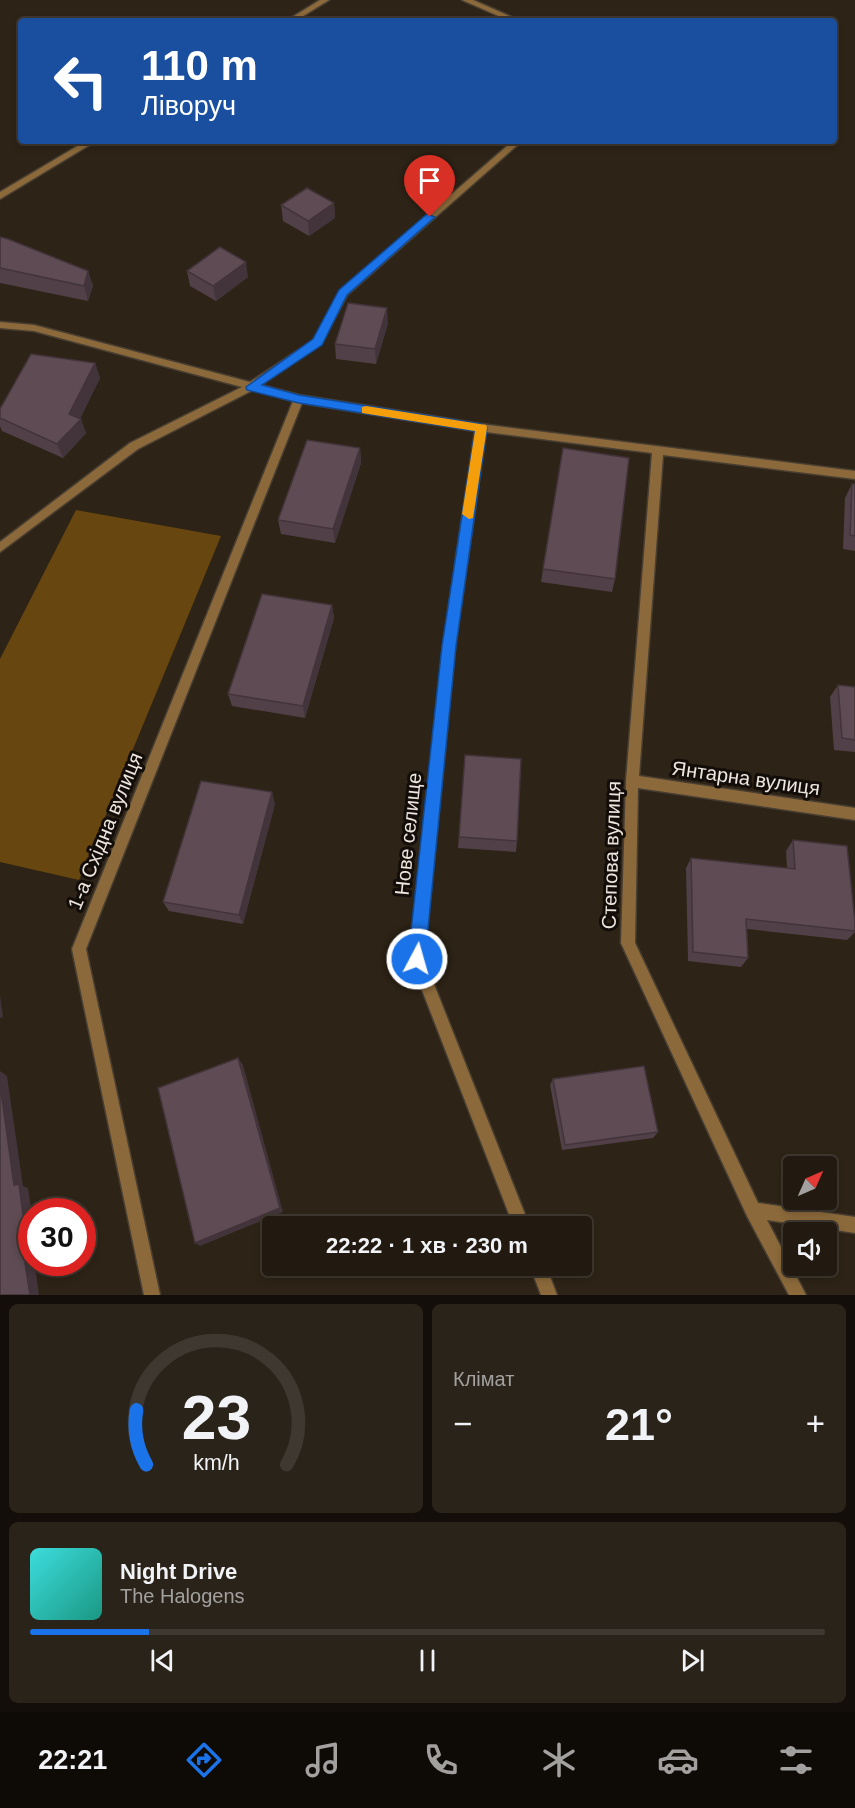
<!DOCTYPE html>
<html lang="uk">
<head>
<meta charset="utf-8">
<style>
  :root { --surface:#221a10; --page:#2a2319; --text:#f1f3f6; --muted:#a2a19f; --line:#3f3830; --accent:#1a73e8 }
  body { margin:0; font-family:Arial,sans-serif; background:var(--page); color:var(--text); height:100vh; display:flex; flex-direction:column; font-size:22px; white-space:nowrap }
  * { box-sizing:border-box; margin:0 }
  p { font-size:20px; color:var(--muted) }
  .icon { flex:none; width:33px; height:33px; fill:none; stroke:currentColor; stroke-width:2; stroke-linecap:round; stroke-linejoin:round }
  .map { position:relative; height:1295px; overflow:hidden }
  .panel { display:flex; flex-direction:column; gap:9px; padding:9px; background:#130e09; flex:1 }
  .panel>* { flex:none }
  .guide { position:absolute; left:18px; top:18px; width:819px; height:126px; border-radius:6px; box-shadow:0 3px 9px #0003,0 0 0 2px var(--line); background:#1a4fa0; color:#fff; overflow:hidden }
  .needle { width:39px; rotate:45deg }
  .tools { position:absolute; left:783px; top:1156px; display:grid; gap:12px }
  .tools a { display:grid; place-items:center; width:54px; height:54px; border-radius:6px; background:var(--surface); box-shadow:0 3px 9px #0003,0 0 0 2px var(--line); font-size:30px }
  .speed { position:absolute; left:18px; top:1198px; display:flex; gap:12px; font-size:30px; font-weight:700; text-align:center }
  .speed>* { display:grid; place-content:center; width:78px; height:78px; border-radius:50%; background:var(--surface); box-shadow:0 3px 9px #0003,0 0 0 2px var(--line); line-height:1 }
  .speed .limit { border:9px solid #d22; background:#fff; color:#111 }
  .pin { position:absolute; display:grid; place-items:center; width:51px; height:51px; color:#fff; margin:-62px -26px; border-radius:50% 50% 50% 0; rotate:-45deg; box-shadow:0 0 6px #0007 }
  .pin .icon { rotate:45deg }
  .me { position:absolute; width:66px; margin:-33px; rotate:6deg; stroke-linejoin:round; filter:drop-shadow(0 0 4px #0008) }
  .turn { display:flex; align-items:center; gap:21px; height:126px; padding:0 24px; font-size:27px }
  .turn .icon { width:78px; height:78px; stroke-width:2.5 }
  .turn b { display:block; font-size:42px; line-height:51px }
  .big { font-size:45px; font-weight:700; line-height:1.1 }
  .panel .widget { flex:1; display:flex; flex-direction:column; justify-content:center; gap:9px; min-width:0; padding:0 21px; border-radius:9px; background:var(--page) }
  .panel .dial { align-items:center; gap:0 }
  .dial svg { height:156px; overflow:visible; fill:none; stroke:var(--line); stroke-width:7; stroke-linecap:round; text-anchor:middle }
  .dial text { fill:var(--text); stroke:none }
  .song { display:flex; align-items:center; gap:18px }
  .cover { width:72px; height:72px; border-radius:9px; background:linear-gradient(135deg,hsl(180 70% 55%),hsl(170 70% 35%)) }
  .played { height:6px; border-radius:3px; background:linear-gradient(90deg,var(--accent) 15%,var(--line) 15%) }
  .keys { display:flex; justify-content:space-around; direction:ltr }
  .heat { display:flex; justify-content:space-between; align-items:center; font-size:33px; direction:ltr }
  .panel .tiles { flex:1; display:grid; gap:9px; grid-template-columns:1fr 1fr }
  .widget:last-child { grid-column:span 2 }
  .trip { position:absolute; left:262px; top:1216px; width:330px; height:60px; border-radius:6px; background:var(--surface); box-shadow:0 3px 9px #0003,0 0 0 2px var(--line); font-weight:700; line-height:60px; text-align:center }
  .tabs { display:flex; height:96px; justify-content:space-around; align-items:center; background:#0e0a06; color:var(--muted) }
  .tabs .icon { width:42px; height:42px }
  .tabs .selected { color:var(--accent) }
  .tabs b { font-size:27px; color:var(--text) }
  .map>svg:first-child { display:block }
  .green { fill:#68460f }
  .lines { fill:none; stroke-linecap:round; stroke-linejoin:round }
  .minor-casing { stroke:#483e32; stroke-width:3 }
  .minor { fill:#8b693a; fill-rule:evenodd }
  .wall { fill:#514047 }
  .shaded-wall { fill:#42343a }
  .building { fill:#5e4b53; stroke:#42343a; stroke-width:1.5 }
  .route { fill:#1a73e8; stroke:#114b97; stroke-width:1.5 }
  .slow { fill:#f59e0b }
  .labels { text-anchor:middle; stroke-width:6; stroke-linejoin:round; paint-order:stroke }
  .street-label { font-size:20px; fill:#ede6de; stroke:#120d08 }
</style>
</head>
<body>
<div class="map">
<svg width="855" height="1295" viewBox="0 0 855 1295">
  <rect width="100%" height="100%" fill="#2d2316"/>
  <!-- green -->
  <path class="green" d="M76,510L221,536L79,880L0,862V659Z"/>
  <g class="lines">
    <!-- minor casing -->
    <g class="minor-casing">
      <g id="minor">
        <path d="M320,0H329L295,21H286Z"/>
        <path d="M462,0H473L521,21H510Z"/>
        <path d="M86,141H96L0,199V192Z"/>
        <path d="M513,141H522L347,295L321,344L261,385L299,395L481,424L855,471V479L663,455L639,776L855,808V820L638,788L635,943L758,1203L855,1217V1233L767,1220L806,1295H789L747,1216L621,943L626,781L652,453L486,432L455,647L424,959L530,1227H514L410,959L443,647L475,431L302,403L86,949L160,1295H144L72,949L293,401L253,390L138,449L0,552V542L130,443L242,387L34,331L0,328V322L34,325L250,382L314,340L340,291Z"/>
        <path d="M530,1266H546L557,1295H541Z"/>
      </g>
    </g>
    <!-- minor -->
    <use href="#minor" class="minor"/>
  </g>
  <!-- wall -->
  <g class="wall">
    <path d="M334,203L335,218L309,236L283,221L281,205Z"/>
    <path d="M0,237L88,271L93,286L88,301L0,283Z"/>
    <path d="M187,271L248,277L216,301L190,286Z"/>
    <path d="M388,323L376,364L336,359L335,344Z"/>
    <path d="M95,363L100,378L80,418L86,433L63,458L2,431L0,426V409Z"/>
    <path d="M360,448L361,463L335,543L281,534L278,520Z"/>
    <path d="M563,448L615,579L612,592L541,582Z"/>
    <path d="M852,484H855V551L843,549L845,498Z"/>
    <path d="M332,605L334,618L305,718L232,706L228,694Z"/>
    <path d="M838,685L855,687V752L834,750L830,697Z"/>
    <path d="M465,755L517,841L516,852L458,848Z"/>
    <path d="M275,804L243,924L169,911L163,902Z"/>
    <path d="M793,840L855,922V932L847,940L747,929L748,958L741,967L688,961L686,868L691,858L787,868L786,851Z"/>
    <path d="M553,1079L658,1132L653,1138L562,1150L550,1085Z"/>
  </g>
  <!-- shaded-wall -->
  <g class="shaded-wall">
    <path d="M334,203L335,218L309,236L308,221Z"/>
    <path d="M246,262L248,277L216,301L213,286Z"/>
    <path d="M88,271L93,286L88,301L84,286Z"/>
    <path d="M387,308L388,323L376,364L375,349Z"/>
    <path d="M95,363L100,378L79,421L81,419L86,433L63,458L57,444L69,414Z"/>
    <path d="M360,448L361,463L335,543L333,529Z"/>
    <path d="M332,605L334,618L305,718L303,706Z"/>
    <path d="M272,792L275,804L243,924L239,915Z"/>
    <path d="M0,995L3,1017L0,1018Z"/>
    <path d="M238,1058L243,1065L283,1212L200,1246L195,1243Z"/>
    <path d="M0,1071L7,1076L23,1186L28,1188L32,1214V1263H39V1264L35,1266L39,1295H30L0,1084Z"/>
  </g>
  <!-- building -->
  <g class="building">
    <path d="M307,188L334,203L308,221L281,205Z"/>
    <path d="M0,237L8,239L88,271L84,286L0,268Z"/>
    <path d="M220,247L246,262L213,286L187,271Z"/>
    <path d="M348,303L387,308L375,349L335,344Z"/>
    <path d="M31,354L95,363L69,414L81,419L57,444L0,418V409Z"/>
    <path d="M307,440L360,448L333,529L278,520Z"/>
    <path d="M563,448L629,458L615,579L543,569Z"/>
    <path d="M852,484H855V536L850,535Z"/>
    <path d="M262,594L332,605L303,706L228,694Z"/>
    <path d="M838,685L855,687V740L842,738Z"/>
    <path d="M465,755L521,759L517,841L459,837Z"/>
    <path d="M201,781L272,792L239,915L163,902Z"/>
    <path d="M793,840L847,846L855,922V931L746,919L748,958L693,952L691,858L795,869Z"/>
    <path d="M238,1058L280,1208L195,1243L158,1088Z"/>
    <path d="M644,1066L658,1132L565,1145L553,1079Z"/>
    <path d="M0,1084L14,1185L19,1184L29,1261L25,1263L30,1295H0Z"/>
  </g>
  <!-- route -->
  <path class="route" d="M427,214L435,217L347,295L322,345L262,385L299,395L481,424L487,428L456,646L425,959L422,964L417,967L411,964L408,959L442,646L475,431L299,403L247,390L246,387L313,339L339,290Z"/>
  <!-- slow -->
  <path class="slow" d="M366,406L486,425L487,428L473,518L469,519L462,514L475,431L362,413V407Z"/>
  <g class="labels">
    <!-- street labels -->
    <g class="street-label">
      <text transform="translate(746 778) rotate(8)" y="7">Янтарна вулиця</text>
      <text transform="translate(105 831) rotate(-68)" y="7">1-а Східна вулиця</text>
      <text transform="translate(408 834) rotate(-84)" y="7">Нове селище</text>
      <text transform="translate(611 855) rotate(-88)" y="7">Степова вулиця</text>
    </g>
  </g>
</svg>
<div class="tools">
<a><svg class="needle" viewBox="-14 -14 28 28"><path d="M0-13l5 13h-10z" fill="#e53935"/><path d="M0 13l5-13h-10z" fill="#a2a19f"/></svg></a>
<a><svg class="icon" aria-label="sound" viewBox="0 0 24 24"><path d="M4 9h4l5-4v14l-5-4H4zM17 9q2 3 0 6"/></svg></a>
</div>
<div class="speed"><div class="limit">30</div></div>
<div class="pin" style="left:430px;top:217px;background:#d93025"><svg class="icon" aria-label="arrive" viewBox="0 0 24 24"><path d="M6 21V4h12l-3 4 3 4H6"/></svg></div>
<svg class="me" style="left:417px;top:959px" viewBox="-20 -20 40 40"><circle r="17" fill="#1a73e8" stroke="#fff" stroke-width="3"/><path d="M0-11L8 9 0 5-8 9z" fill="#fff"/></svg>
<div class="trip">22:22 · 1 хв · 230 m</div>
<div class="guide">
<div class="turn"><svg class="icon" aria-label="left" viewBox="0 0 24 24"><path d="M17 20v-9H6M10 6l-5 5 5 5"/></svg><div><b>110 m</b>Ліворуч</div></div>
</div>
</div>
<section class="panel">
<div class="tiles">
<div class="widget dial"><svg viewBox="0 0 100 80">
<path d="M14 69A42 42 0 1 1 86 69"/>
<path d="M14 69A42 42 0 0 1 9 41" stroke="#1a73e8"/>
<text x="50" y="56" font-size="32" font-weight="700">23</text>
<text x="50" y="72" font-size="11">km/h</text>
</svg></div>
<div class="widget"><p>Клімат</p>
<div class="heat"><a>−</a><b class="big">21°</b><a>+</a></div>
</div>
<div class="widget">
<div class="song"><i class="cover"></i><div><b>Night Drive</b><p>The Halogens</p></div></div>
<div class="played"></div>
<div class="keys"><svg class="icon" aria-label="previous" viewBox="0 0 24 24"><path d="M18 5L8 12l10 7zM5 5v14"/></svg><svg class="icon" aria-label="pause" viewBox="0 0 24 24"><path d="M8 5v14M16 5v14"/></svg><svg class="icon" aria-label="next" viewBox="0 0 24 24"><path d="M6 5l10 7-10 7zM19 5v14"/></svg></div>
</div>
</div>
</section>
<nav class="tabs">
<b>22:21</b>
<svg class="icon selected" aria-label="directions" viewBox="0 0 24 24"><path d="M12 3l9 9-9 9-9-9zM9 14v-3h6M13 9l2 2-2 2"/></svg>
<svg class="icon" aria-label="music" viewBox="0 0 24 24"><path d="M9 18V5l10-2v13"/><circle cx="6" cy="18" r="3"/><circle cx="16" cy="16" r="3"/></svg>
<svg class="icon" aria-label="phone" viewBox="0 0 24 24"><path d="M5 4h4l2 5-3 2q2 4 5 5l2-3 5 2v4C11 20 4 13 5 4z"/></svg>
<svg class="icon" aria-label="climate" viewBox="0 0 24 24"><path d="M12 3v18M4 7l16 10M4 17L20 7"/></svg>
<svg class="icon" aria-label="car" viewBox="0 0 24 24"><path d="M5 17H2v-5l4-1 3-4h7l3 4 3 1v5h-3M9 17h6M6 11h13"/><circle cx="7" cy="17" r="2"/><circle cx="17" cy="17" r="2"/></svg>
<svg class="icon" aria-label="filters" viewBox="0 0 24 24"><path d="M4 7h16M4 17h16"/><circle cx="9" cy="7" r="2"/><circle cx="15" cy="17" r="2"/></svg>
</nav>
</body>
</html>
